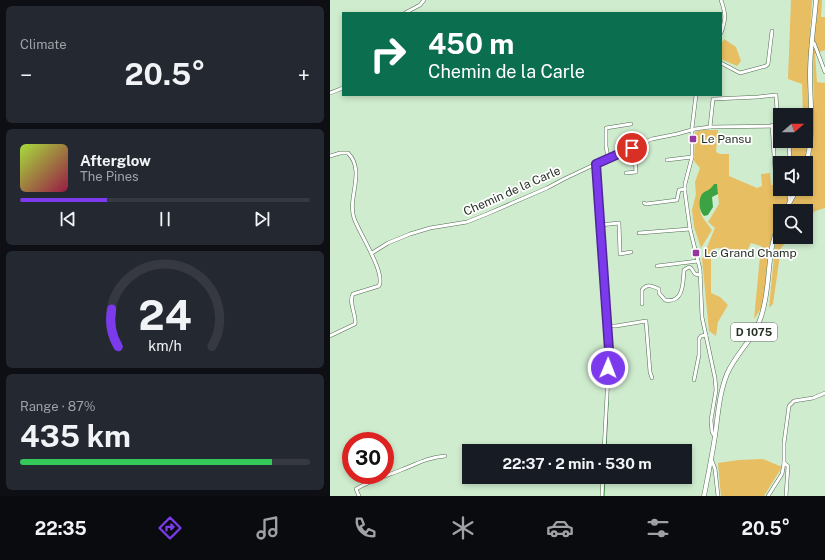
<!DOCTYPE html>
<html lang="en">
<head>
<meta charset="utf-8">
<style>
  :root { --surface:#171b24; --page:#242831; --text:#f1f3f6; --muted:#9ea1a6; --line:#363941; --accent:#7c3aed }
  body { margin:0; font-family:"Public Sans",sans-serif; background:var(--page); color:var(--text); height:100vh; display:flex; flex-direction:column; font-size:15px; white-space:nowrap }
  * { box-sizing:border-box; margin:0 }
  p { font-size:13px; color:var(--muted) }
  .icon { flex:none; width:22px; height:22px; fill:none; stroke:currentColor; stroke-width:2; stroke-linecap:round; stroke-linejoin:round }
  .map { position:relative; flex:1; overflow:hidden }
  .panel { display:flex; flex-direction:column; gap:6px; padding:6px; background:#0d0f14; width:330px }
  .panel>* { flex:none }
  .top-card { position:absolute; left:12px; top:12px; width:380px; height:84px; border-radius:0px; box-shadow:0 2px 6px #0003; background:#0b6e4f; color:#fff; overflow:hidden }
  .needle { width:26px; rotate:70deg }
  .buttons { position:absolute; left:443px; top:108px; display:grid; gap:8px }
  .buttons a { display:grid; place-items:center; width:40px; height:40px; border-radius:0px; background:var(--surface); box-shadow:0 2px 6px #0003; font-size:20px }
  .speed { position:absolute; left:12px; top:432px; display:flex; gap:8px; font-size:20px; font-weight:700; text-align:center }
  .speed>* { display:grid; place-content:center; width:52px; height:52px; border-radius:50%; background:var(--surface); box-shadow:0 2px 6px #0003; line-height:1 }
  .speed .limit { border:6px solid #d22; background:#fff; color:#111 }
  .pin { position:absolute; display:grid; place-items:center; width:34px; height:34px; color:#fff; margin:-17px; border:2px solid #fff; border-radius:50%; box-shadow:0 1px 4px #0007 }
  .me { position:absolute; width:44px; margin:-22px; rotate:1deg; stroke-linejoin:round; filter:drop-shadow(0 0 3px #0008) }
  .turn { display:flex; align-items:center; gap:14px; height:84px; padding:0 20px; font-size:18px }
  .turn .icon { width:52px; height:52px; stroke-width:2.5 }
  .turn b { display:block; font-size:28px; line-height:34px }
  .big { font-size:30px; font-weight:700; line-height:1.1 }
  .panel .widget { flex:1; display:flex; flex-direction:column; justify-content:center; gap:6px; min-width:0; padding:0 14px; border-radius:6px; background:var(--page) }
  .panel .dial { align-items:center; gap:0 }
  .dial svg { height:104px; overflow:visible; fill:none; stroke:var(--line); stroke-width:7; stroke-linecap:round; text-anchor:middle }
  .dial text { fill:var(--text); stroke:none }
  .song { display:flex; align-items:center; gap:12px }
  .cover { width:48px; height:48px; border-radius:6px; background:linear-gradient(135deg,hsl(80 70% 55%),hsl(340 70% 35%)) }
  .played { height:4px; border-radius:2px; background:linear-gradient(90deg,var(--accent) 30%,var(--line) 30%) }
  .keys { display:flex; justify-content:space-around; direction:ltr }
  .heat { display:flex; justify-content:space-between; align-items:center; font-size:22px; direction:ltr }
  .charge { height:6px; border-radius:3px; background:linear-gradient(90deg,#34c759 87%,var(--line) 0) }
  .trip { position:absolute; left:132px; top:444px; width:230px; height:40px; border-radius:0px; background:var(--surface); box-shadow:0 2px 6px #0003; font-weight:700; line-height:40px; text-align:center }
  .menu { display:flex; height:64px; justify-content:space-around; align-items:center; background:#090b0e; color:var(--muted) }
  .menu .icon { width:28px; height:28px }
  .menu .current { color:var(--accent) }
  .menu b { font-size:18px; color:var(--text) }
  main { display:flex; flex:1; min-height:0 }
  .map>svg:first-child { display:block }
  .green { fill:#e8be62 }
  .water { fill:#3ba343 }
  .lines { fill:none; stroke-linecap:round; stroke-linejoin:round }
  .stream { stroke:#3ba343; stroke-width:1 }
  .minor-casing { stroke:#526c52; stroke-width:4 }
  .major-casing { stroke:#526c52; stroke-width:5 }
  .minor { stroke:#fff; stroke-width:3 }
  .major { stroke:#fff; stroke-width:4 }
  .route-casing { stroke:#51269a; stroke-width:10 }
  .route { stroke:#7c3aed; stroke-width:7 }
  .poi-dot { fill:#96369f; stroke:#fff; stroke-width:1.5 }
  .labels { text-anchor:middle; stroke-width:3.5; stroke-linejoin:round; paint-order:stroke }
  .shield { fill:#fff; stroke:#676f67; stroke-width:1 }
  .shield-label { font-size:11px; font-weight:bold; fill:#263126 }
  .poi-label { font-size:12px; fill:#263126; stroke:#fff; text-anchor:start }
  .street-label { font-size:12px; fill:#263126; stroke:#fff }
</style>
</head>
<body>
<main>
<section class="panel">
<div class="widget"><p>Climate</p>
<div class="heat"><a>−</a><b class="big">20.5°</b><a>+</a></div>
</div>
<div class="widget">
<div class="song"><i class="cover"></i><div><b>Afterglow</b><p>The Pines</p></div></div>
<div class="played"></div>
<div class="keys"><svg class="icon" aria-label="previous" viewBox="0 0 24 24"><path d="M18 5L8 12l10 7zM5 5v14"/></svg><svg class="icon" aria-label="pause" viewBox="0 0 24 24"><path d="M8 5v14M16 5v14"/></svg><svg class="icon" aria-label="next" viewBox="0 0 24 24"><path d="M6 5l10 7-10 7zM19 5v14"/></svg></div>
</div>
<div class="widget dial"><svg viewBox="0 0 100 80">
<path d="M14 69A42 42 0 1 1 86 69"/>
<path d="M14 69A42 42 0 0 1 9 40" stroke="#7c3aed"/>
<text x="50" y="56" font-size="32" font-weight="700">24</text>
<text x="50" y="72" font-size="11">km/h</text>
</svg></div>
<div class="widget"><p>Range · 87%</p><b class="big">435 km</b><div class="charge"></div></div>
</section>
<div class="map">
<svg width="495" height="496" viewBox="0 0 495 496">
  <rect width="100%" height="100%" fill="#cfecce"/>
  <!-- green -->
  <g class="green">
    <path d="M461,0H482L478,72L479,138L474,163H459V141H476V115H473L472,84L458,79Z"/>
    <path d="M487,0H492L491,17H495V50L485,54L487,82L495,83V208L485,211L476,220V211H457L469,189H476V170L481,155L484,133L483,52Z"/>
    <path d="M394,39L406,47L411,61L407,66L391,59V44Z"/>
    <path d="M373,130H388L386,152L390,154H399V176L427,188L432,186L431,174L440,173L441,185L450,184V189H465L453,211H450V217L446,224L439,247L433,306L424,319L431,246L421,243L417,251L386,248L381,253V293L390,297L398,305L388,322L386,336L379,331L372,259L385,228L378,222L389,204L387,184H384L381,189L375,192C367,213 369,213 382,230L371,248L364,227L362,210L366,194L365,182L370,168L364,161L365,132Z"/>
    <path d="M450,227V237H460L451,248L443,304L439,308L446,236Z"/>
    <path d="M433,459L452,467L434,496H391L388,463L409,460Z"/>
  </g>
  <!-- water -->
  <path class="water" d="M384,184H387L388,194L382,197L383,207L378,215L374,216C369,211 368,200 372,194C377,189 379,192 384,184Z"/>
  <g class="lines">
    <!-- stream -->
    <g class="stream">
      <path d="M276,451L278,402"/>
      <path d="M274,496L275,477"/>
    </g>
    <!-- minor casing -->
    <g class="minor-casing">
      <g id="minor">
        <path d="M391,0C396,14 396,19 391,33"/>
        <path d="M75,13L90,5L94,0"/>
        <path d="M482,42L484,43L495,72"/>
        <path d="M391,63L410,73L436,66L438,64L442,31"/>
        <path d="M0,93L13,88"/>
        <path d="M366,95L362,128V157L355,184V193L360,229L370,269L372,317L385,378L386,390L381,420L382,432L385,437"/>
        <path d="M442,125L445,170"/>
        <path d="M380,127L383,99L428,97L446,95L448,125"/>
        <path d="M459,141L460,163"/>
        <path d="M0,156L10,153H18C36,171 17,198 24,218C29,233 56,273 49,286L23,294C18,303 27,315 25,324L0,336"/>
        <path d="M278,158L276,146V128L301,124"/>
        <path d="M337,160L362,157"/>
        <path d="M266,163L279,357L274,451"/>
        <path d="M296,173L306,172L304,146"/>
        <path d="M460,189L459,197L460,201"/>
        <path d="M314,203L316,204L347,200L349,190L355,189"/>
        <path d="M270,225L289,223L290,254L301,252"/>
        <path d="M309,233L360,229"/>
        <path d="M42,253L58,243L80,234L100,228L137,222L157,214L217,188L234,179L293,151L322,139L347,134L365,129L380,127L450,126"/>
        <path d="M327,266L368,261"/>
        <path d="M312,304V290C317,283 322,286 329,289V293L335,300C354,304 353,282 354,270L359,267L361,268L365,274L370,275"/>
        <path d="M277,326H286L316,321L320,372L322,378"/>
        <path d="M364,380L369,355V339L371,336L376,335"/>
        <path d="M382,461L385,469L388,496"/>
        <path d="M454,463L458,466L456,496"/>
        <path d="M29,496L26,489C40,481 56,476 71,470C86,464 99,457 115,456"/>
        <path d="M272,496L273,477"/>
        <path d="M438,496L452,474L454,463V443L459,406L464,401L483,398L495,393"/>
      </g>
    </g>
    <!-- major casing -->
    <g class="major-casing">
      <g id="major">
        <path d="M476,163C485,134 480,104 480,74C480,49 484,25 486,0"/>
        <path d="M455,211L467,189"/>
        <path d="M374,496C378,476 382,456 385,436C388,415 389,394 397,374C406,353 425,338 431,317C442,284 435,254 450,222"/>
      </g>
    </g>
    <!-- minor -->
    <use href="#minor" class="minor"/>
    <!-- major -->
    <use href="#major" class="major"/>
  </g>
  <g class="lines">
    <!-- route casing -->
    <g class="route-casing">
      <path id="route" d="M278,368L279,350L266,164L302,148"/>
    </g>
    <!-- route -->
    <use href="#route" class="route"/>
  </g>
  <!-- markers -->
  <g class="poi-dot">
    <rect x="359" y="135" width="8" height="8" rx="2"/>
    <rect x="362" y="249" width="8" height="8" rx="2"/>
  </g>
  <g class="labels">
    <!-- shield labels -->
    <rect class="shield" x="401" y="323" width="46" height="18" rx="3"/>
    <g class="shield-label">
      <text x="424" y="336">D 1075</text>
    </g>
    <!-- poi labels -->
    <g class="poi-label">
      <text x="371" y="143">Le Pansu</text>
      <text x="374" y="257">Le Grand Champ</text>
    </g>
    <!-- street labels -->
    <g class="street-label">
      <text transform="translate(182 191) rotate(-24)" y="4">Chemin de la Carle</text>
    </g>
  </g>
</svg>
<div class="buttons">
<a><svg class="needle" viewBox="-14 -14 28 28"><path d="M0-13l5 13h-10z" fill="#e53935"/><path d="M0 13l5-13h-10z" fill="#9ea1a6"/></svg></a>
<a><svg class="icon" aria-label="sound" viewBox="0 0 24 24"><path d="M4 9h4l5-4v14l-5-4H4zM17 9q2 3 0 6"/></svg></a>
<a><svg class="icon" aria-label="search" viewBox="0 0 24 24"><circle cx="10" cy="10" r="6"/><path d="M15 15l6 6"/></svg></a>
</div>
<div class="speed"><div class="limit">30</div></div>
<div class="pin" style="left:302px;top:148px;background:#d93025"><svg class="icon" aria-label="arrive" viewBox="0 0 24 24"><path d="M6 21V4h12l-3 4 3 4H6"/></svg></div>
<svg class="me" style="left:278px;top:368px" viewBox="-20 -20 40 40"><circle r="17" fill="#7c3aed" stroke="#fff" stroke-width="3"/><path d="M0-11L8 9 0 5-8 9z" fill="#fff"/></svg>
<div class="trip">22:37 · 2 min · 530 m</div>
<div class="top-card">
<div class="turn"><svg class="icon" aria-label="right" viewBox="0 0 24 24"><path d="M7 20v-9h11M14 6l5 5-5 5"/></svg><div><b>450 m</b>Chemin de la Carle</div></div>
</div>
</div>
</main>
<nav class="menu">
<b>22:35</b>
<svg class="icon current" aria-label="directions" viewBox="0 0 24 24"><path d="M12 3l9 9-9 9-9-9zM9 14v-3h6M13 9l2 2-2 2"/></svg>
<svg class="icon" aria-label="music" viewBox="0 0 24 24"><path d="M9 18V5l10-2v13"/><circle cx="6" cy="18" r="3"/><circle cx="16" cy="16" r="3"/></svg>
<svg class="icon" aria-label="phone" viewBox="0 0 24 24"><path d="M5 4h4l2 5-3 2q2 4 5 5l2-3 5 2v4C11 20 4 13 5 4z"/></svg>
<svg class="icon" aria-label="climate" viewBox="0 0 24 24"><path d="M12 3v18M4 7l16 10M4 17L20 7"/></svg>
<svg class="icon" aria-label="car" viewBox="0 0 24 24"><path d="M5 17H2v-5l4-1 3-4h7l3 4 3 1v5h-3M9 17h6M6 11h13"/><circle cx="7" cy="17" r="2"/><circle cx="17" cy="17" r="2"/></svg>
<svg class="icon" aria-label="filters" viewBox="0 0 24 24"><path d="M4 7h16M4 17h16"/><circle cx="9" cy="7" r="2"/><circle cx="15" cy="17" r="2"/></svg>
<b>20.5°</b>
</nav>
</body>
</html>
